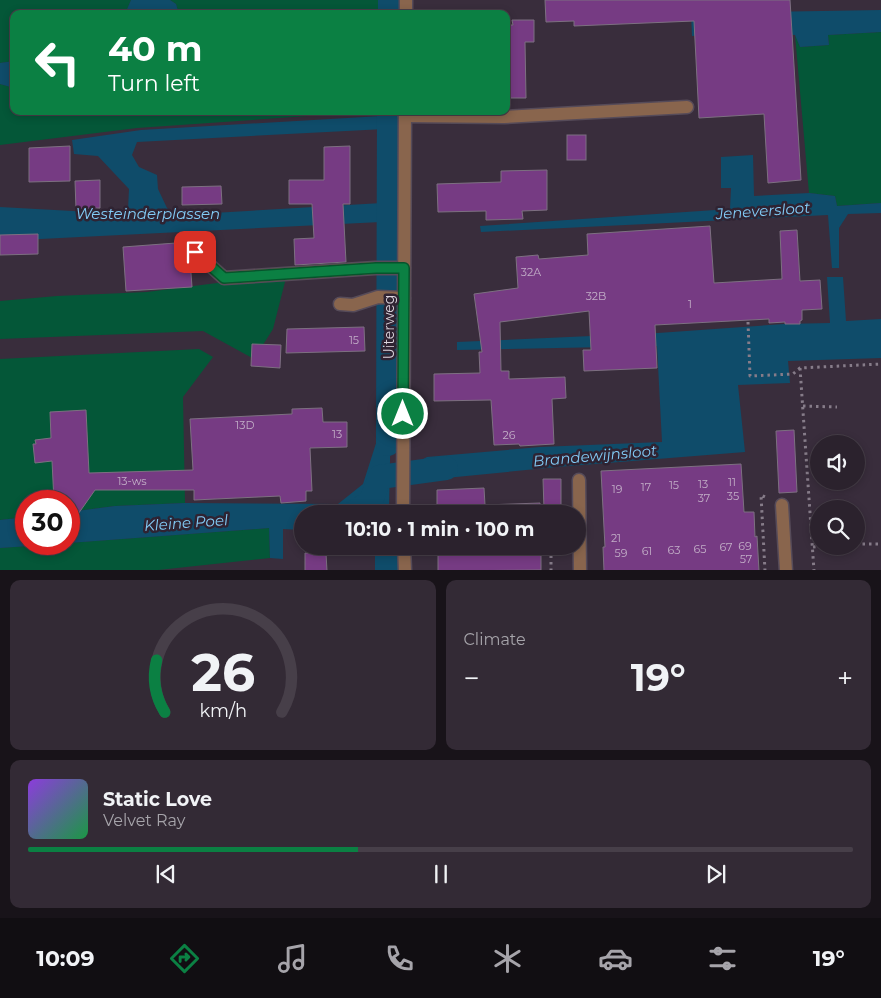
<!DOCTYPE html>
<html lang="en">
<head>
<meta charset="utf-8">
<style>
  :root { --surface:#2b222d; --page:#332a35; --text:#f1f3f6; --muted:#a6a4aa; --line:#473f49; --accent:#0b8043 }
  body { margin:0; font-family:Montserrat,sans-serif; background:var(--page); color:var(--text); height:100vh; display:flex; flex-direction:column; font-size:19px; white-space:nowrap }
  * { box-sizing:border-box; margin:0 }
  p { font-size:16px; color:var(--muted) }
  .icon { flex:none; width:28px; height:28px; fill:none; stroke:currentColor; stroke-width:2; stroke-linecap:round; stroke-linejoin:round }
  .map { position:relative; height:570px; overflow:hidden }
  .drawer { display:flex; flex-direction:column; gap:10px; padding:10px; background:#181319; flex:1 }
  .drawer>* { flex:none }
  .banner { position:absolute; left:10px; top:10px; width:500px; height:105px; border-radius:10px; box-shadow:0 2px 8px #0003,0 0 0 1px var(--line); background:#0b8043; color:#fff; overflow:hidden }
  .tools { position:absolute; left:810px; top:435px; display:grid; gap:10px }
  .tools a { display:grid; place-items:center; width:55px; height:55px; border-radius:50%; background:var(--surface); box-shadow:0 2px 8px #0003,0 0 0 1px var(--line); font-size:25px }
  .speed { position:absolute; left:15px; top:490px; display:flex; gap:10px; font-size:25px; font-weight:700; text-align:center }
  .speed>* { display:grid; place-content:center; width:65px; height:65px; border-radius:50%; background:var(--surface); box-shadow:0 2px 8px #0003,0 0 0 1px var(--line); line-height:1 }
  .speed .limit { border:8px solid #d22; background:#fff; color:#111 }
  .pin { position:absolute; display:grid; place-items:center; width:42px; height:42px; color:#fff; margin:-21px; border-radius:10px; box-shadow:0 2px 8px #0006 }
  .me { position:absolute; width:55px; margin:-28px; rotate:0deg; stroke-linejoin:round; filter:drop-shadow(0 0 4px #0008) }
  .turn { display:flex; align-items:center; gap:18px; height:105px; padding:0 15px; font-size:22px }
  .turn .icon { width:65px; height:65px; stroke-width:2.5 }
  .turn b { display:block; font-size:35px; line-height:42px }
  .big { font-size:38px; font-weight:700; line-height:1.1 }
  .drawer .tile { flex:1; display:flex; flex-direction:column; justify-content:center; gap:8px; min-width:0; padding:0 18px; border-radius:10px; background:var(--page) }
  .drawer .dial { align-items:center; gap:0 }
  .dial svg { height:130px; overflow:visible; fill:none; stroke:var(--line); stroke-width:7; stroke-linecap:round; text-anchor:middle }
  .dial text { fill:var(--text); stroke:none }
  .song { display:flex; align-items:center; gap:15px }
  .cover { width:60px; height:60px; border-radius:8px; background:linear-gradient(135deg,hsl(270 70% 55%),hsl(140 70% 35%)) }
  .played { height:5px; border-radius:2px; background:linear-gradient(90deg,var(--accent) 40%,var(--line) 40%) }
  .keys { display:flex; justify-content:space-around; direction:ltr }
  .heat { display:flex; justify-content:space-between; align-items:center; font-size:28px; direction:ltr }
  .drawer .tiles { flex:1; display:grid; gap:10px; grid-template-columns:1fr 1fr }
  .tile:last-child { grid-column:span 2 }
  .trip { position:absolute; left:294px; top:505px; width:292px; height:50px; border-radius:25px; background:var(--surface); box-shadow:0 2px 8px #0003,0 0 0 1px var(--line); font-weight:700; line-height:50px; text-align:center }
  .dock { display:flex; height:80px; justify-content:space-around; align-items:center; background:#110e12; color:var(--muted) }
  .dock .icon { width:35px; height:35px }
  .dock .current { color:var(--accent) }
  .dock b { font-size:22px; color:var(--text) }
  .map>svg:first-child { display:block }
  .green { fill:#045738 }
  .water { fill:#0f4c6a }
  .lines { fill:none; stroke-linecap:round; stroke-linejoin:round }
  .canal { stroke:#0f4c6a; stroke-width:24 }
  .building { fill:#763b83; stroke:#7d7081 }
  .minor-casing { stroke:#564b59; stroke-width:15 }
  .path { stroke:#867c89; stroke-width:3; stroke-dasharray:2.5 4; stroke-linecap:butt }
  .minor { stroke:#89654d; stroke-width:12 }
  .route-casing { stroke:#07532c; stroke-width:12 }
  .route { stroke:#0b8043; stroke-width:9 }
  .labels { text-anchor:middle; stroke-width:5; stroke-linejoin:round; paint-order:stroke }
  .number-label { font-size:11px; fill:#c2aec7 }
  .street-label { font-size:14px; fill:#dcd5de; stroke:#2f2332 }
  .water-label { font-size:15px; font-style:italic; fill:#82cbf6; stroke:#2f2332 }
</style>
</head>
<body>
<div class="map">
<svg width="881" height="571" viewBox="0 0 881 571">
  <rect width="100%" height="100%" fill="#392d3c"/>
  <!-- green -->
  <g class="green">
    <path d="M0,0H131L125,14H14V61L0,63Z"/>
    <path d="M170,0H396L395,14H179L176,4Z"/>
    <path d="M881,32V203L837,206L835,196L809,193L795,35L800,47L829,45L828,35Z"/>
    <path d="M0,84L14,88V111H380L137,128L0,145Z"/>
    <path d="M287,274L273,329L254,359L203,331L0,339V301L57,296L147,292Z"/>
    <path d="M199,349L213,357L183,397L185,503L115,506L69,512V501H26V517L0,520V359Z"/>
    <path d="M269,528L270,558L149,571H0V548Z"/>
  </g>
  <!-- water -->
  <g class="water">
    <path d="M131,0H170L176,4L179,14H125Z"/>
    <path d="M881,10V32L828,35L829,45L800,47L795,35L761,33L692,36L691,13Z"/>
    <path d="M14,61V88L0,84V63Z"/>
    <path d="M381,116L385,129L137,142L132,155L139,167L157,175L158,189L167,208L179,215L382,203L381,222L0,241V207L109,213L128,210L129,189L98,156L74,154L72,140L141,130Z"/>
    <path d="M753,155L754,196L809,193L835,196L837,206L881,203V213L848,214L839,228V268H832L828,215L481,232L480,226L730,209L731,188H721V157Z"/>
    <path d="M827,277H843L846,321L881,319V358L788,361L790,383L738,385L745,452L557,467L415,481L416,463L427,457L540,447L662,442L657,346L457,350V342L658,333L784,324L830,323Z"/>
    <path d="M377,411L391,412L389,510L388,514H302V530L283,529V559L270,558L269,528L69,543V512L115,506L185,503L338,504L363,484L378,437Z"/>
    <path d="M26,517V544H60L0,548V520Z"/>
  </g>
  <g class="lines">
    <!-- canal -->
    <g class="canal">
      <path d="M390,14V0"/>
      <path d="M388,444L389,111"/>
      <path d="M352,514L371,501L380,477L446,468"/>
      <path d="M387,571V546"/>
    </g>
  </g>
  <!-- building -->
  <g class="building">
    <path d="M545,0H790L801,180L768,183L764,114L699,118L694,21L574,26V21L546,22Z"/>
    <path d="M512,20H534V42H525L526,98H506V25H513Z"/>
    <rect x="567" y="135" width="19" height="25"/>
    <path d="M70,146V181L29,182V148Z"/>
    <path d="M350,146V204H343L346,262L295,265L294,239L314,238L312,204H289V180H324V147Z"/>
    <path d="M547,170V210L522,211L523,219L486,220V211L438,212L437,184L501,182V171Z"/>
    <path d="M100,180V208L76,209L75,181Z"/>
    <path d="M221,186L222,204L182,205V187Z"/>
    <path d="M710,226L714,283L782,279L780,231L797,230L800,281L820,280L822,309L802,310V320L800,321V324H785V322L769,323V319L655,325L657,368L584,371L583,350H591L589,311L500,322L501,371H509V379L565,377L566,398L552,399L554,444L520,446L519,444L494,445L491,400L434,401V374L480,373L479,352H482L474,294L518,288L516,257L538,255L539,259L588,255L587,234Z"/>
    <path d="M38,234V254L0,255V235Z"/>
    <path d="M189,242L187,254L190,259L192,287L126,291L123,247Z"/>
    <path d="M364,327L365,351L286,353L287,329Z"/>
    <path d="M252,344L281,345L280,368L251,366Z"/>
    <path d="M322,408L323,422H347V447L310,448L312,491H306V501L281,503L280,496L194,500V490H95L69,527V501H54L52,461L35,463L33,444H36L35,440L51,438L50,412L86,410L89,473L193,470L190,419L292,414V409Z"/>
    <path d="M794,430L797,492L779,493L776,431Z"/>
    <path d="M741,464L744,512H754L755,537L757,536L759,571H604L603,547H605L601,471Z"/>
    <path d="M543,479H561V508L544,509Z"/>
    <path d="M484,488L485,505L540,503V514H437V490Z"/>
    <path d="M477,546H541V570L438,571V552L477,551Z"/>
    <path d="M305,553H326L327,571H305Z"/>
  </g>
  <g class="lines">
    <!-- minor casing -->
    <g class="minor-casing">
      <g id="minor">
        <path d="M406,14V0"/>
        <path d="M405,116L504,117L687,107"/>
        <path d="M195,252L224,278L375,268H404"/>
        <path d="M340,304L353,305L378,297L404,298"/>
        <path d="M579,480L580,571"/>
        <path d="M782,505L786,571"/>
        <path d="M403,514L405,111"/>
        <path d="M404,546L405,571"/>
      </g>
    </g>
    <!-- path -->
    <g class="path">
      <path d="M748,322L750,376L793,374L800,368L881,364"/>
      <path d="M800,368L814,571"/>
      <path d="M803,406L837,407"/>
      <path d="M552,514V513"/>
      <path d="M856,544H881"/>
      <path d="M813,547L822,546"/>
      <path d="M551,571V546"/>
      <path d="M765,571L761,495L767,498"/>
    </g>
    <!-- minor -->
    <use href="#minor" class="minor"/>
  </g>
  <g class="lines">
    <!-- route casing -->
    <g class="route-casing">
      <path id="route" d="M195,252L224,278L376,268H404L403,414"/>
    </g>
    <!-- route -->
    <use href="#route" class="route"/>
  </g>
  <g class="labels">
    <!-- number labels -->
    <g class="number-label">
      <text x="531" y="276">32A</text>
      <text x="596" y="300">32B</text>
      <text x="690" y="308">1</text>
      <text x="354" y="344">15</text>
      <text x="245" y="429">13D</text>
      <text x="337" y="438">13</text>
      <text x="509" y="439">26</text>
      <text x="132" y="485">13-ws</text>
      <text x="732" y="486">11</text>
      <text x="703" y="488">13</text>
      <text x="674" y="489">15</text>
      <text x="646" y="491">17</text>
      <text x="617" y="493">19</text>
      <text x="733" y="500">35</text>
      <text x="704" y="502">37</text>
      <text x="616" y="542">21</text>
      <text x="745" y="550">69</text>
      <text x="726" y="551">67</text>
      <text x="700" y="553">65</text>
      <text x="674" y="554">63</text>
      <text x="647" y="555">61</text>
      <text x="621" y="557">59</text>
      <text x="746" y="563">57</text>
    </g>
    <!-- street labels -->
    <g class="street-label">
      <text transform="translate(389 327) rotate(-90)" y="5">Uiterweg</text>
    </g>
    <!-- water labels -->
    <g class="water-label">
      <text transform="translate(763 211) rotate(-4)" y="5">Jeneversloot</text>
      <text x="148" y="219">Westeinderplassen</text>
      <text transform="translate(595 456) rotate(-5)" y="5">Brandewijnsloot</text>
      <text transform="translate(186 523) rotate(-4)" y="5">Kleine Poel</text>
    </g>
  </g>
</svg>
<div class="tools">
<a><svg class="icon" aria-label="sound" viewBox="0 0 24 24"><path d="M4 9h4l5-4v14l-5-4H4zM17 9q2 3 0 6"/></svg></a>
<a><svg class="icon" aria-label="search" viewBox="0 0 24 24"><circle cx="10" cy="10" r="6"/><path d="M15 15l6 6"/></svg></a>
</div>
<div class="speed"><div class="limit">30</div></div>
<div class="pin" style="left:195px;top:252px;background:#d93025"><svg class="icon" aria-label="arrive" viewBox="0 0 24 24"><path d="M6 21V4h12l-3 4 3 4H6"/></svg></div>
<svg class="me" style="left:403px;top:414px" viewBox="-20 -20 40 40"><circle r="17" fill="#0b8043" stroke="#fff" stroke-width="3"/><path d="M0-11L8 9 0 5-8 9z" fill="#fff"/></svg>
<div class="trip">10:10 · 1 min · 100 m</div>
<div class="banner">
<div class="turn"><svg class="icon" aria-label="left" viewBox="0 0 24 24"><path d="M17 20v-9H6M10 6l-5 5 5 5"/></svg><div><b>40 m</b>Turn left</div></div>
</div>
</div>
<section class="drawer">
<div class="tiles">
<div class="tile dial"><svg viewBox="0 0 100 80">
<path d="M14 69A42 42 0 1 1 86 69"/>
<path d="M14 69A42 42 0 0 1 9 37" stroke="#0b8043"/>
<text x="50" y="56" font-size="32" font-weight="700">26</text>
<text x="50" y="72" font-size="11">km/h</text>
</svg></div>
<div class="tile"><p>Climate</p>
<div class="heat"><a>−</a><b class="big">19°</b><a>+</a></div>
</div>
<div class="tile">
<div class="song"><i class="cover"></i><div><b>Static Love</b><p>Velvet Ray</p></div></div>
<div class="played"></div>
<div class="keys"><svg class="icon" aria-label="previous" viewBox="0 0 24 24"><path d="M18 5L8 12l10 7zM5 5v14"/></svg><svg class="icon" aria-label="pause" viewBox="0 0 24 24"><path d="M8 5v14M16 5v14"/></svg><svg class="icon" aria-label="next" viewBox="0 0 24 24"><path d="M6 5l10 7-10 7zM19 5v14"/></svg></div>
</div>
</div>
</section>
<nav class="dock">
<b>10:09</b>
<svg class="icon current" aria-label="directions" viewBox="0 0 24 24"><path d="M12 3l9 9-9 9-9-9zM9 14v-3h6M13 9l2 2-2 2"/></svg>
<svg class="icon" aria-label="music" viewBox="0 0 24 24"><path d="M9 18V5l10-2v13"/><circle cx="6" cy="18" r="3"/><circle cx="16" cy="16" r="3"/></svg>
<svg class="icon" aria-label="phone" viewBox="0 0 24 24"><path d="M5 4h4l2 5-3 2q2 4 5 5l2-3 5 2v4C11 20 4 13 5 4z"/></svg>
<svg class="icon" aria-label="climate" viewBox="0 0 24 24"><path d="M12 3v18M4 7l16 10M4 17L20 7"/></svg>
<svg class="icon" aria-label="car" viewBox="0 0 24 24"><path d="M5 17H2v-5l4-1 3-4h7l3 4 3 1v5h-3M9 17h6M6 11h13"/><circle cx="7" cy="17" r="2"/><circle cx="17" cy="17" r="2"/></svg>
<svg class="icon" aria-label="filters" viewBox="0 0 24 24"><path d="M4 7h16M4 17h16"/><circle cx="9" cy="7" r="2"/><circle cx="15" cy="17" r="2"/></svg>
<b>19°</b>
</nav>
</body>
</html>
